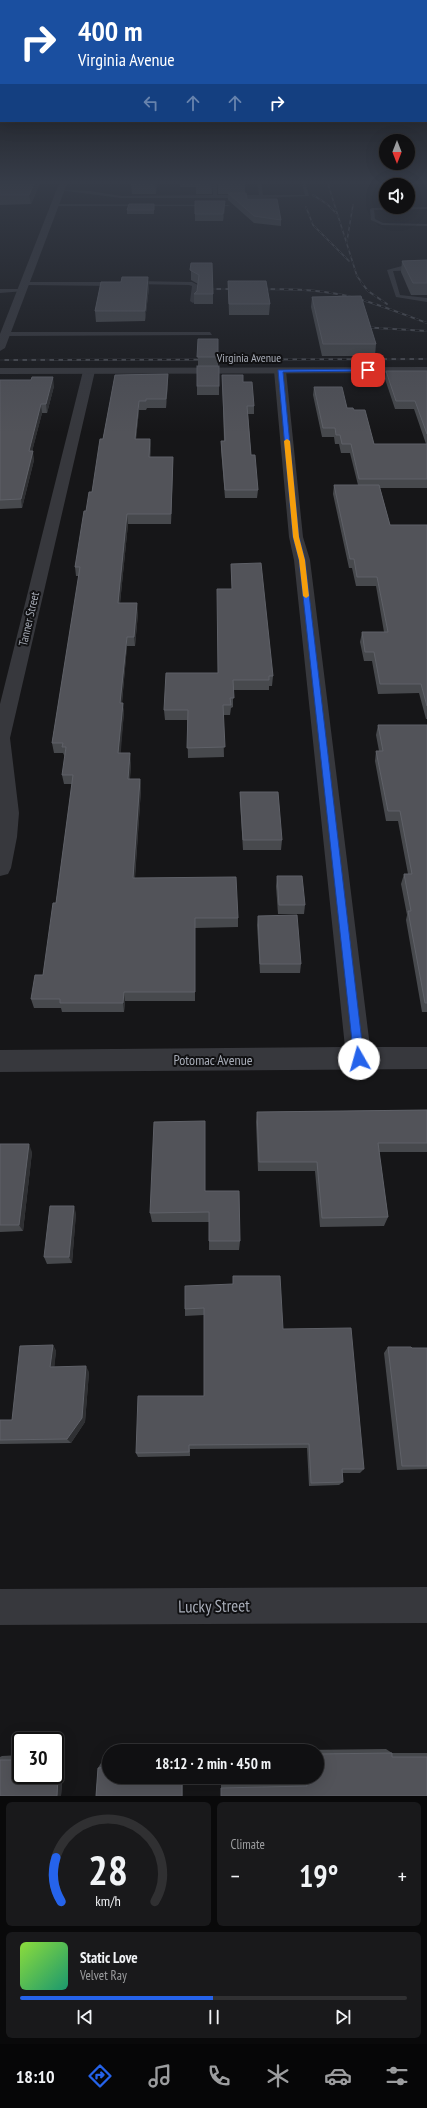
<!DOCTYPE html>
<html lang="en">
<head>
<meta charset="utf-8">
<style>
  :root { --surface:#101012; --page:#19191b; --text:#f1f3f6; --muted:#9c9d9f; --line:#303032; --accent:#2563eb }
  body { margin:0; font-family:"PT Sans Narrow",sans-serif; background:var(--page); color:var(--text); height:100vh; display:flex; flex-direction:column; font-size:15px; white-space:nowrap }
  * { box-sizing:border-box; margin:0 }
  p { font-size:13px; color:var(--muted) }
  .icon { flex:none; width:22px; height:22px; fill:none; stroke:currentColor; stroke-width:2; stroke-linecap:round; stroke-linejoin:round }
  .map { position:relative; height:1796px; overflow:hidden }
  .details { display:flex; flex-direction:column; gap:6px; padding:6px; background:#09090a; flex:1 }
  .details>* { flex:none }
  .guide { position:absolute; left:0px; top:0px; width:427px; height:122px; box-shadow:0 4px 16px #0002,0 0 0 1px var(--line); background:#1a4fa0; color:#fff; overflow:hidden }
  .needle { width:26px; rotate:180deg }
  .tools { position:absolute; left:379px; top:134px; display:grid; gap:8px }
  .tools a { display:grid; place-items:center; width:36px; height:36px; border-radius:50%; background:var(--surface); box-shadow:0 4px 16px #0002,0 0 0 1px var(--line); font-size:20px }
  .speed { position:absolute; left:12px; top:1732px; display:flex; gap:8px; font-size:20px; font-weight:700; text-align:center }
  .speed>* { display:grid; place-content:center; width:52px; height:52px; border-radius:50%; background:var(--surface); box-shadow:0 4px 16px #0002,0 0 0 1px var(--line); line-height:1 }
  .speed .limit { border:2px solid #111; border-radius:6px; background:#fff; color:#111 }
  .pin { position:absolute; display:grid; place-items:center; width:34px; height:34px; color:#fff; margin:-17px; border-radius:8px; box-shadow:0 2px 6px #0006 }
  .me { position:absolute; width:44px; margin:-22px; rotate:353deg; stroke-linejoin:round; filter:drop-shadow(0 0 3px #0008) }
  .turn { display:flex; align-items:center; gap:14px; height:84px; padding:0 12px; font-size:18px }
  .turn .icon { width:52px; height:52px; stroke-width:2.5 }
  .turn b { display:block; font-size:28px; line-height:34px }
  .lanes { display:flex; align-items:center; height:38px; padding:0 12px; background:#0003; justify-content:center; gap:20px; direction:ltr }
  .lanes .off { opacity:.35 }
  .big { font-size:30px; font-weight:700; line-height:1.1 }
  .details .card { flex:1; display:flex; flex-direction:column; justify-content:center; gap:6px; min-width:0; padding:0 14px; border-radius:6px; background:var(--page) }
  .details .dial { align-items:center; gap:0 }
  .dial svg { height:104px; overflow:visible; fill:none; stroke:var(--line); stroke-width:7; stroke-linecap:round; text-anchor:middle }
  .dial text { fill:var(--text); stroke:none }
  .song { display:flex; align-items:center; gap:12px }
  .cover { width:48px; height:48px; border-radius:6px; background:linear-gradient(135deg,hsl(90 70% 55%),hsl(160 70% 35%)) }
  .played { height:4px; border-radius:2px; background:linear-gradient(90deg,var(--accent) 50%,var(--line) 50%) }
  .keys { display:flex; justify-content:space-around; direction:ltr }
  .heat { display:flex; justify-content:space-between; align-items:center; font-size:22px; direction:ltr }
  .details .tiles { flex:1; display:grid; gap:6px; grid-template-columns:1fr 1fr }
  .card:last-child { grid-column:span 2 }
  .trip { position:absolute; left:102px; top:1744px; width:222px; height:40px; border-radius:20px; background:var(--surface); box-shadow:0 4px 16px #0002,0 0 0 1px var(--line); font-weight:700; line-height:40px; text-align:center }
  .dock { display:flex; height:64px; justify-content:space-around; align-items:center; background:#060607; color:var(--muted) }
  .dock .icon { width:28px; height:28px }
  .dock .current { color:var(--accent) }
  .dock b { font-size:18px; color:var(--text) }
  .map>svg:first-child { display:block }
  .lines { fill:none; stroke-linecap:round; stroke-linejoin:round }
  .service { fill:#37383d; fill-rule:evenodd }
  .minor { fill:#37383d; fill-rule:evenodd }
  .tertiary { fill:#37383d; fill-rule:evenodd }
  .rail-far1-casing { stroke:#4a4c52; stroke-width:1.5 }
  .rail-casing { stroke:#4a4c52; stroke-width:2 }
  .rail-far1 { stroke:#111113; stroke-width:1; stroke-dasharray:3.5; stroke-linecap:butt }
  .rail { stroke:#111113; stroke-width:1.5; stroke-dasharray:4.5; stroke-linecap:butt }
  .wall { fill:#47494d }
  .shaded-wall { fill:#2f3033 }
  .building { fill:#525359; stroke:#5f6168 }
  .route { fill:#2563eb; stroke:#184099 }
  .slow { fill:#f59e0b }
  .labels { text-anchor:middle; stroke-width:4; stroke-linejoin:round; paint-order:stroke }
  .far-street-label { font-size:12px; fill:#a8adb8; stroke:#111113 }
  .street-label { font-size:14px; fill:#a8adb8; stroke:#111113 }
  .near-street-label { font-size:17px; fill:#a8adb8; stroke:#111113 }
</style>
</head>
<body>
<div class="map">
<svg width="427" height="1796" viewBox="0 0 427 1796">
  <rect width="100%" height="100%" fill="#161618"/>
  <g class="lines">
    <!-- service -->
    <g class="service">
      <path d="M213,181H217V195H259L257,181H261L263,195H305L301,181H305L309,196L261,198H121L59,190L90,191L121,196L213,195Z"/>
      <path d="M53,204L228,205L230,206H55Z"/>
      <path d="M427,207V209L374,210L375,219L383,223L427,224V226L382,225L371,220L370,209L372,208Z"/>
      <path d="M402,266H427V270L393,271L400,295L427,298V302L396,297L387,270Z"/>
      <path d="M134,281L192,282L198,285L196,301L193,303L190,301L192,286L189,285L132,284Z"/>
      <path d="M23,282H116L119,284L116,286L25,285Z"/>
      <path d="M0,289H22L25,291L0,293Z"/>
      <path d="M210,332L212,335L6,336L3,334L6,332Z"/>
    </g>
    <!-- minor -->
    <g class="minor">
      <path d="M60,181H68L5,348L0,351V334Z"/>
      <path d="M89,368L95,371L10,738L19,813L17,837L11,868L8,874L0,876V704L83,371Z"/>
      <path d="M280,368L286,371L303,537L310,560L370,1047H427V1069L0,1072V1050L345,1047L294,560L289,537L274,371Z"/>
      <path d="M427,1587V1623L0,1625V1589Z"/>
    </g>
    <!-- tertiary -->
    <path class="tertiary" d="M427,367V373L0,374V368Z"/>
    <!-- rail-far1 casing -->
    <g class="rail-far1-casing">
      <g id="rail-far1">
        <path d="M327,181L357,276L362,283"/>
        <path d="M313,195L327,204L336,213"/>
        <path d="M306,207L313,225L349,261"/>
        <path d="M347,241L353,205"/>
      </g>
    </g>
    <!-- rail casing -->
    <g class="rail-casing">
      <g id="rail">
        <path d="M361,282L368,291L387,304"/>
        <path d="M203,289H239"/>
        <path d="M257,289C286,289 314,289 343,295C372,301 399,313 427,323"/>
        <path d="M361,327L427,331"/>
        <path d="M0,360L427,359"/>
      </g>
    </g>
    <!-- rail-far1 -->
    <use href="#rail-far1" class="rail-far1"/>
    <!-- rail -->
    <use href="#rail" class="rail"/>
  </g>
  <!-- wall -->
  <g class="wall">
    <path d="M0,181H41L31,204L0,205Z"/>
    <path d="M157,181L156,194H132L131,184Z"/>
    <path d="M180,181H213L212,194H196V187H180Z"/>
    <path d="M218,181L245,183V193L247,199L281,220V226L254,223L228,200V194H218Z"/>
    <path d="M195,201L225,208L223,221H195Z"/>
    <path d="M154,204V214H127V210Z"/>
    <path d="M427,260V295H411L401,272L402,261Z"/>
    <path d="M191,263L213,294V304H194V294L197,291L198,284L191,280Z"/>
    <path d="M228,281L270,304L269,315H229Z"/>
    <path d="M149,287L145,321L96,322L95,311Z"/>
    <path d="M312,297L376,344L375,356H322L311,307Z"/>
    <path d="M198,339L218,357V366H198Z"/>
    <path d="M197,366L219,386V395H197Z"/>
    <path d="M386,371H427V488H380L390,525H427V719H426L419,693L378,694L372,661H364L360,642L362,632H384L376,586H356L352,568H349L333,494L334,485H358L350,453H341L339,444H335L334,437H322L313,395L314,387L347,408L354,410L374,444H426L414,409H395L385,379Z"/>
    <path d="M168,374V383L166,408H147L146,410H139L136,439H150L151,448L150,457H173V466L171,524H128L120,603L138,613L135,646H127L122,703L124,712L120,753L131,763L130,779H140L141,789L135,878L238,918V927L195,928V1001H125L124,1012H62L61,1008H34L31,999L43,975L56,903L72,784H64L62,775L65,757L63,753H54L52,743L79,576H76L75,567L86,511L92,492L103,439L115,375Z"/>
    <path d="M222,375L243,382L254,406V414H248L251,455L258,490L257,498H225L221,449V441H224Z"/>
    <path d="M0,380L54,386L47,413H42L32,451L34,460L22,508L0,509Z"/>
    <path d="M231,564L273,676L272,686H269V690H233V707L231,708L230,715H223L224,757L188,758L187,720H165L164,710L218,673L232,589Z"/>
    <path d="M378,725H427V1012H422L406,920L407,915L401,884L404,874H408L398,821H386L375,761L376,751H379L376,735Z"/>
    <path d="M240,792L282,840L281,850H243L240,802Z"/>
    <path d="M277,876L305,905L304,914H278L276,886Z"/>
    <path d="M258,916L301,964L300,973H260L257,925Z"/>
    <path d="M427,1110V1152H379L388,1217L384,1226L320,1227L315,1171H258L256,1122L257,1112Z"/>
    <path d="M0,1144L32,1152L23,1231L0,1232Z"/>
    <path d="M205,1191L240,1241L239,1250H209V1222H152L150,1213Z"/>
    <path d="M76,1213L72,1263L47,1264L44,1257Z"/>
    <path d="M233,1276L283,1329L364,1469L360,1473H342L343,1482L339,1485L309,1486L307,1448L190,1449V1456L138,1457L136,1453L204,1396V1315L185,1316V1309L233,1284Z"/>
    <path d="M53,1345L56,1351L54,1367L89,1372L85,1422L71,1443L0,1444V1420H12Z"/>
    <path d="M388,1347L412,1348H427V1469L397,1470L384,1353Z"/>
    <path d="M386,1749L392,1753H427V1796H221V1782L304,1781V1777H317V1751H302V1750Z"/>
    <path d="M21,1755V1775H55V1755H64L61,1796H0V1757L2,1756Z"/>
    <path d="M101,1763H109V1777H183V1796H96L98,1768Z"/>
  </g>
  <!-- shaded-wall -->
  <g class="shaded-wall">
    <path d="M35,181H41L31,204L29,195Z"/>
    <path d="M156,181H157L156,194L155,183Z"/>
    <path d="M212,181H213L212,194L211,183Z"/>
    <path d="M225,201V208L223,221V214Z"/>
    <path d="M148,277L149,287L145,321V311Z"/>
    <path d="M168,374V383L166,408V399Z"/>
    <path d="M53,377L54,386L47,413L46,404Z"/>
    <path d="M139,401V410L135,448V439Z"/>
    <path d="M41,404L42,413L30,460L29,451Z"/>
    <path d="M150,439L151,448L150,466L149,457Z"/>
    <path d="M33,451L34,460L22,508L21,499Z"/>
    <path d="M173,457V466L171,524V514Z"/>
    <path d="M127,514L128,524L119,613L118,603Z"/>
    <path d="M137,603L138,613L135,646L134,637Z"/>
    <path d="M127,637V646L121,712L120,703Z"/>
    <path d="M123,703L124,712L120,763L118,753Z"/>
    <path d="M130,753L131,763L129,789L128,779Z"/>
    <path d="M140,779L141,789L134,888L133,878Z"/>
    <path d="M124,992L125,1001L124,1012L123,1003Z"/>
    <path d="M29,1144L32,1152L23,1231L19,1225Z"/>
    <path d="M74,1206L76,1213L72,1263L69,1257Z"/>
    <path d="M53,1345L56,1351L54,1372L50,1367Z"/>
    <path d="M86,1366L89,1372L85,1422L71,1443L67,1439Z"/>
    <path d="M64,1755L61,1796H57L59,1759Z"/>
    <rect x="182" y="1777" width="1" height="19"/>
  </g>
  <!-- building -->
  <g class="building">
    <path d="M0,181H35L29,195H0Z"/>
    <path d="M131,181H156L155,183L131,184Z"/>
    <path d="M196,181H212L211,183L196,184Z"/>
    <rect x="219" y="181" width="26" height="2"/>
    <path d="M228,193H246L247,199H277L281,220L254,216Z"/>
    <path d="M195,201H225L223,214H195Z"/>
    <path d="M129,204H154V210H127Z"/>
    <path d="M427,260V283H413L402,261Z"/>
    <path d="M191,263H212L213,294H194L197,291L199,275L190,270Z"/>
    <path d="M122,277H148L145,311H95L101,282H121Z"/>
    <path d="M228,281H266L270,304H229Z"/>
    <path d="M361,296L376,344H323L312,297Z"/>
    <path d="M198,339H218V357H197Z"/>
    <rect x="197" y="366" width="22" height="20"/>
    <path d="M386,371H427V434L415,401H396Z"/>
    <path d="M168,374L166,399H146V401H139L135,439H150L149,457H173L171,514H127L118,603H137L134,637H127L120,703H123L118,753H130L128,779H140L133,878L236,877L238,918H195V992H124L123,1003H60V999H31L35,975H43L53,903H56L73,775H62L66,747H62L63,743H52L80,567H75L84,511H86L89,492H92L100,439H103L115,375Z"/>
    <path d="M222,375H243V382H252L254,406H247L251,455H255L258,490H225L221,441H225Z"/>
    <path d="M32,377H53L46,404H41L29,451H33L21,499L0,500V380H31Z"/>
    <path d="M314,387H342L347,408H353L354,410H365L374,444H427V479H359L351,444H342L340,435H336L335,428H323Z"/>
    <path d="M334,485H379L390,525H427V706L421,684H380L374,652H365L362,632H388L377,577H357L354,559H350Z"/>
    <path d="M261,563L273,676H269V680H233L234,698H230L231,705H223L225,747L187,748L188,710H164L166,673H218L217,589H232L231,564Z"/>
    <path d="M378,725H427V1003H425L408,911H411L404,874H412L400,811H388L376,751H383Z"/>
    <path d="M240,792H278L282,840H243Z"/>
    <path d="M277,876H302L305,905H279Z"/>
    <path d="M297,915L301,964H260L258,916Z"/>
    <path d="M427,1110V1143H378L388,1217L322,1218L317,1162H259L257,1112Z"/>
    <path d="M205,1121V1191H239L240,1241H209V1212L150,1213L154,1122Z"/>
    <path d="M0,1144H29L19,1225H0Z"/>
    <path d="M50,1206H74L69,1257H44Z"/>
    <path d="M233,1276H280L283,1329L351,1328L364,1469H342L343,1482L311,1483L309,1444L189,1445V1452L136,1453L138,1396H204V1308L185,1309V1286L233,1284Z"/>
    <path d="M53,1345L50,1367L86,1366L82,1418L67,1439L0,1440V1420H12L20,1346Z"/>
    <path d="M388,1347H411L412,1348H427V1466H402Z"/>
    <path d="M392,1753V1757H427V1796H221V1788L307,1786L306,1777H317V1754Z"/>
    <path d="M55,1759H59L57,1796H0V1760H21V1775H55Z"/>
    <path d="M109,1767V1777H182V1796H96L98,1768Z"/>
  </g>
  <!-- sky -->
  <linearGradient id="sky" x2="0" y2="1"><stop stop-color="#0c0c0d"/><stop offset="0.42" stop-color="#363c48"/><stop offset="1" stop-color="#363c48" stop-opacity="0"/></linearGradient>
  <rect width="427" height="433" fill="url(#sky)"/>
  <!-- route -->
  <path class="route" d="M368,369L370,371L283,372L299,537L305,560L364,1059L359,1063L354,1059L299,560L293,537L278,370Z"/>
  <!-- slow -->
  <path class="slow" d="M287,439L290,441L299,537L305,560L309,596L306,598L303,596L299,560L293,537L284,441Z"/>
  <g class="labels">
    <!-- far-street labels -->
    <g class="far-street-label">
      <text x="249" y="362">Virginia Avenue</text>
      <text transform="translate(29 619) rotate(-77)" y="4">Tanner Street</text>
    </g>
    <!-- street labels -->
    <g class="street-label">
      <text x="213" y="1065">Potomac Avenue</text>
    </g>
    <!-- near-street labels -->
    <g class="near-street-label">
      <text transform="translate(214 1606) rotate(-1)" y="6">Lucky Street</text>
    </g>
  </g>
</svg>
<div class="tools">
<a><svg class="needle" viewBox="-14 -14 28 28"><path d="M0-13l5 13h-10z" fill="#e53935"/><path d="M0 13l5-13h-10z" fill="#9c9d9f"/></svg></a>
<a><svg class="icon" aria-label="sound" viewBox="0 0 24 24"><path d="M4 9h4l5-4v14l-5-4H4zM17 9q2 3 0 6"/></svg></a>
</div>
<div class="speed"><div class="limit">30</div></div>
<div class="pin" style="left:368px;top:370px;background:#d93025"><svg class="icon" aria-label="arrive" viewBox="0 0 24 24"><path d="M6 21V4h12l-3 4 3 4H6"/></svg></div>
<svg class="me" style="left:359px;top:1059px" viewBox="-20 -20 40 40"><circle r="19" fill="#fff"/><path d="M0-13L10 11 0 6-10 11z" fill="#2563eb"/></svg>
<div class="trip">18:12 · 2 min · 450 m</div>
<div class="guide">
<div class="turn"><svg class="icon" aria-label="right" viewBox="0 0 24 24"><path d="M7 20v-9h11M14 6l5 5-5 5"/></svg><div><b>400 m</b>Virginia Avenue</div></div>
<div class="lanes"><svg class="icon off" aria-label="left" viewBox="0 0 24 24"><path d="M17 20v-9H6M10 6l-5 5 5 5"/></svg><svg class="icon off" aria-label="ahead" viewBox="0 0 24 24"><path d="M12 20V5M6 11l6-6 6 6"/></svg><svg class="icon off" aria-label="ahead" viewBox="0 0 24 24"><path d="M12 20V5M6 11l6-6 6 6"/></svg><svg class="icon" aria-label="right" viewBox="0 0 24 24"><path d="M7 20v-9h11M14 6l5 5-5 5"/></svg></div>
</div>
</div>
<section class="details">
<div class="tiles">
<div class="card dial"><svg viewBox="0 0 100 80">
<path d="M14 69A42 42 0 1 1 86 69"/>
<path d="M14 69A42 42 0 0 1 10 35" stroke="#2563eb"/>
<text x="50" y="56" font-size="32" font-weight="700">28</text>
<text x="50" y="72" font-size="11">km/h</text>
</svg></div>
<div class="card"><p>Climate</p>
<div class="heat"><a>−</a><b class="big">19°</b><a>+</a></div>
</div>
<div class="card">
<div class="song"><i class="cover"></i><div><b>Static Love</b><p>Velvet Ray</p></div></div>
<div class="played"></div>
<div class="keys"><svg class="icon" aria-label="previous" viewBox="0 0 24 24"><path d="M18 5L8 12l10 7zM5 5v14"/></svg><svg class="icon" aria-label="pause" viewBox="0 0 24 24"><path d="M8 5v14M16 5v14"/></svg><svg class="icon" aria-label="next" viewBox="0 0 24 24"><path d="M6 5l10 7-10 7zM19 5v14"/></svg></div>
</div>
</div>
</section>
<nav class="dock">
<b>18:10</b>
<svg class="icon current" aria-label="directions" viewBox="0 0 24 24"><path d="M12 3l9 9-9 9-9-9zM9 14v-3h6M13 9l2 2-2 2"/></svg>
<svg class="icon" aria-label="music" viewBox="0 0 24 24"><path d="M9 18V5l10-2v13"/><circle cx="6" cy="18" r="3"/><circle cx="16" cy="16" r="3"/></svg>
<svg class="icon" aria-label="phone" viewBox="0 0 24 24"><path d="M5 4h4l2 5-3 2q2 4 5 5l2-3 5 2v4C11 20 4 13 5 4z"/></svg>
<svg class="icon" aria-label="climate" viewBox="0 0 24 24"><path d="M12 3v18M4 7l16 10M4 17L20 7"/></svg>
<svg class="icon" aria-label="car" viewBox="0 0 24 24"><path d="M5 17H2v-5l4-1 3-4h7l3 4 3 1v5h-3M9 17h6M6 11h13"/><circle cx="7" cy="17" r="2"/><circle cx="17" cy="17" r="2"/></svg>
<svg class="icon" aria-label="filters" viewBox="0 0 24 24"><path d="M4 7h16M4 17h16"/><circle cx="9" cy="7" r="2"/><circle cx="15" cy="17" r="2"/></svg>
</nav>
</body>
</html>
